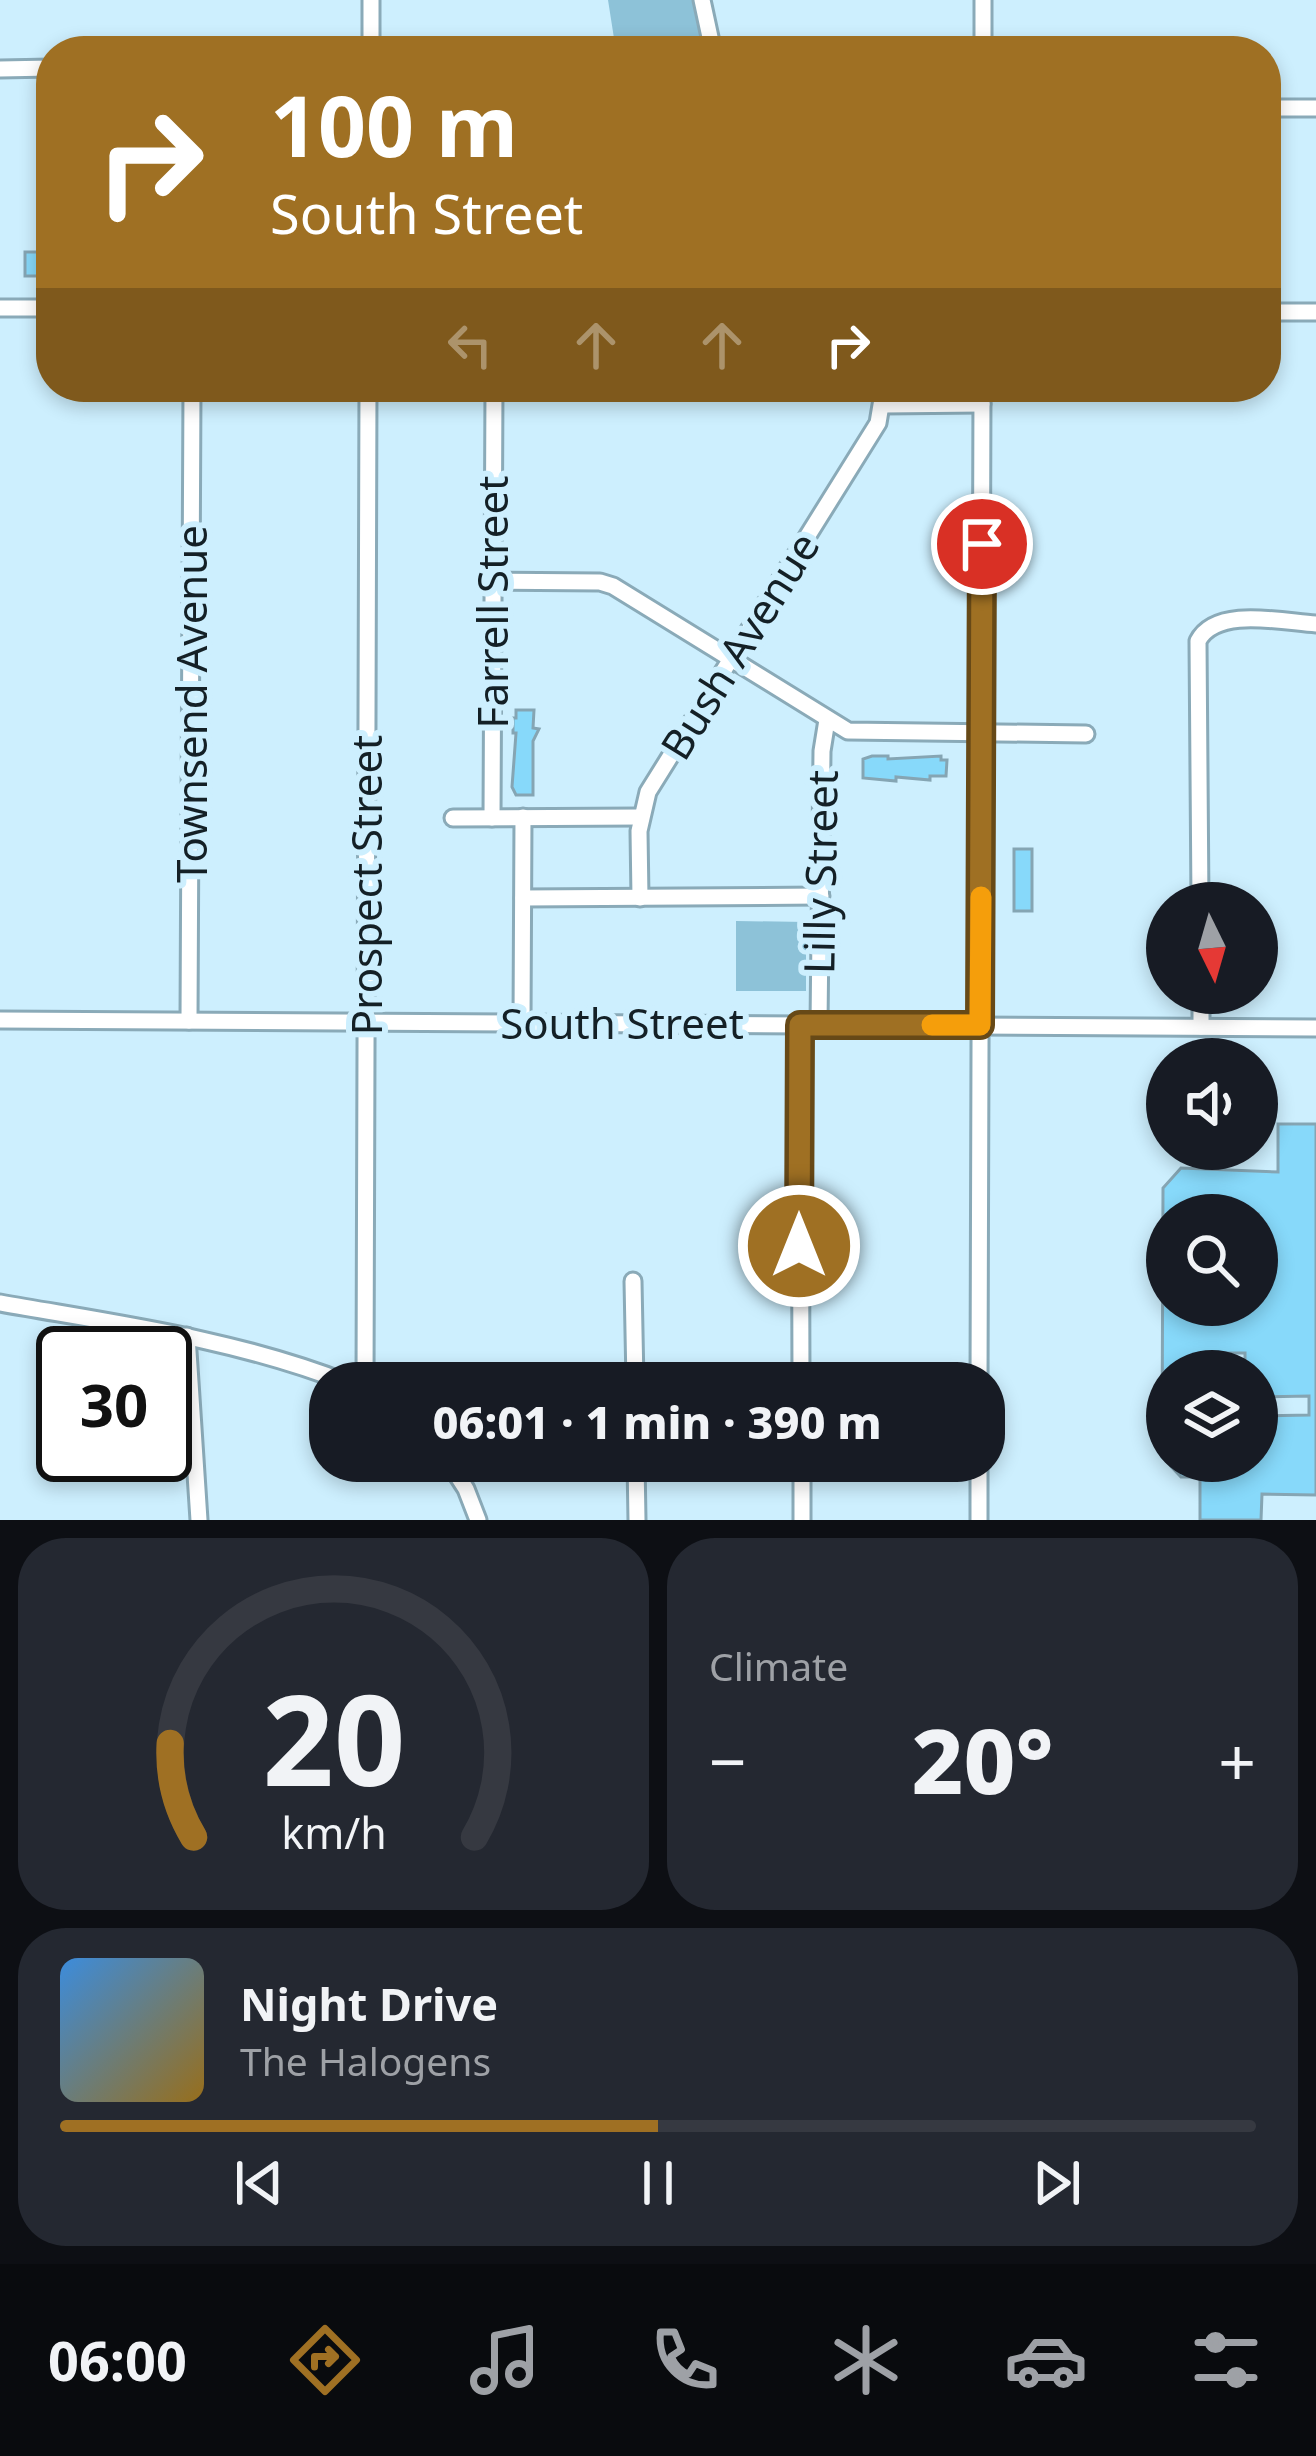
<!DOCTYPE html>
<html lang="en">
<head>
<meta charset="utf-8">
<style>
  :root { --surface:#171b24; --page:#242831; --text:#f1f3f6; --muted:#9ea1a6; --line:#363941; --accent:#9f7023 }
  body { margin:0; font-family:"Noto Sans",sans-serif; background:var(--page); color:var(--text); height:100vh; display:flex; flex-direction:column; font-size:45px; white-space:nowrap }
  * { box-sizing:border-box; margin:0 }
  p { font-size:39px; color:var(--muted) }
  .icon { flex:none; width:66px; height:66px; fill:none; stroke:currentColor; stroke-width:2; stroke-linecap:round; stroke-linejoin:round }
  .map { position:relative; height:1520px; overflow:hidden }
  .sheet { display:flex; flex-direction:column; gap:18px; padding:18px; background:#0d0f14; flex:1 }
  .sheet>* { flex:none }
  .banner { position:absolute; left:36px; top:36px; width:1245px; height:366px; border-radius:48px; box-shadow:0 6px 18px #0003; background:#9f7023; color:#fff; overflow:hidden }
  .needle { width:78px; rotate:175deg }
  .tools { position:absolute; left:1146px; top:882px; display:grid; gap:24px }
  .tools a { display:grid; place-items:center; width:132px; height:132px; border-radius:50%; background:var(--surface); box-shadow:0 6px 18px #0003; font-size:60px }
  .speed { position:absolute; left:36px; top:1326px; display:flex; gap:24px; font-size:60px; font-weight:700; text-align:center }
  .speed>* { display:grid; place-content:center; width:156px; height:156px; border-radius:50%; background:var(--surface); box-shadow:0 6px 18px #0003; line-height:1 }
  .speed .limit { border:6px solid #111; border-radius:18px; background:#fff; color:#111 }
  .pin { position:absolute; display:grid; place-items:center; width:102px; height:102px; color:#fff; margin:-51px; border:6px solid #fff; border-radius:50%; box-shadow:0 3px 12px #0007 }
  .me { position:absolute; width:132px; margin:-66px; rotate:0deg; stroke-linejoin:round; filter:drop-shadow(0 0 9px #0008) }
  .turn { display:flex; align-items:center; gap:42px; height:252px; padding:0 36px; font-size:54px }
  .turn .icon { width:156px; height:156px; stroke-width:2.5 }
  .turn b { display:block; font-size:84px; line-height:102px }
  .lanes { display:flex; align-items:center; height:114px; padding:0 36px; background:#0003; justify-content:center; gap:60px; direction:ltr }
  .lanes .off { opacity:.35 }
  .big { font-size:90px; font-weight:800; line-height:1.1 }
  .sheet .tile { flex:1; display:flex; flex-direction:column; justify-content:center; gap:18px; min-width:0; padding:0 42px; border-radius:48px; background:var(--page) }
  .sheet .dial { align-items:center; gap:0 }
  .dial svg { height:312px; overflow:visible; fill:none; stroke:var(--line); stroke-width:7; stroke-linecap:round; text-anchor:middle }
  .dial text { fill:var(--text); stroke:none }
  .song { display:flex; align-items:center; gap:36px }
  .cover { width:144px; height:144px; border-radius:18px; background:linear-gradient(135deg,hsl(210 70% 55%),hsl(40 70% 35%)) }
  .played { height:12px; border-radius:6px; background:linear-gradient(90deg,var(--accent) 50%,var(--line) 50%) }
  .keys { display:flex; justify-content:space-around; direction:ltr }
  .heat { display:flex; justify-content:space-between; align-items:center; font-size:66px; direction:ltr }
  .sheet .tiles { flex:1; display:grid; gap:18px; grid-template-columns:1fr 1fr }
  .tile:last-child { grid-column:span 2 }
  .trip { position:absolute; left:309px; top:1362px; width:696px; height:120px; border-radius:48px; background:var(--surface); box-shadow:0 6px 18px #0003; font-weight:800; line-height:120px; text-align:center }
  .menu { display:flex; height:192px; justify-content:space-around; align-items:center; background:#090b0e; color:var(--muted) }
  .menu .icon { width:84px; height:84px }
  .menu .current { color:var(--accent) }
  .menu b { font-size:54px; color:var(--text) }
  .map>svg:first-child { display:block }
  .green { fill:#8dc2d8 }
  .building { fill:#87d9fa; stroke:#85a5b3; stroke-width:3; fill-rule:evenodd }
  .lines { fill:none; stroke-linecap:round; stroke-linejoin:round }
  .minor-casing { stroke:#8aaab8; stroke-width:21 }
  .minor { stroke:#fff; stroke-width:15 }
  .route-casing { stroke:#674917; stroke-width:30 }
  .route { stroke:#9f7023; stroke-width:21 }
  .slow { stroke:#f59e0b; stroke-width:21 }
  .labels { text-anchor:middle; stroke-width:12; stroke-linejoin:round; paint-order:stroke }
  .street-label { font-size:42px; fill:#142026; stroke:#cdeffe }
</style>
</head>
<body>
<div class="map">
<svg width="1316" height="1520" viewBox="0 0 1316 1520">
  <rect width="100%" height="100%" fill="#cdeffe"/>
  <!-- green -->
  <g class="green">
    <path d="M608,0H696L701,51H616Z"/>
    <path d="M736,921L806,922V991H736Z"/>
  </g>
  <!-- building -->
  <g class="building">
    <rect x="25" y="252" width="26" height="24"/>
    <path d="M516,710H534L533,728L539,729L533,741V795H516L512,787L516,733H513V718H516Z"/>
    <path d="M872,756H888V759L941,756V760H947L946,776H930V780L896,777V781L863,778V759Z"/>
    <rect x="1014" y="849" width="18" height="62"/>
    <path d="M1278,1124H1316V1495L1262,1494L1261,1520H1200V1477H1181L1162,1457L1163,1188L1181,1168L1278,1172ZM1206,1214H1258L1257,1305H1167V1215ZM1203,1353H1245V1371H1257V1461H1167V1371H1203ZM1309,1396V1415L1262,1416V1397Z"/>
  </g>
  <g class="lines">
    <!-- minor casing -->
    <g class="minor-casing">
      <g id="minor">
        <path d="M371,0V51"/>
        <path d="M702,0L713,51"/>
        <path d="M983,51V0"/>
        <path d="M0,69L51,68"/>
        <path d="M1266,108H1316"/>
        <path d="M0,308H51"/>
        <path d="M1266,312H1316"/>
        <path d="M883,405L982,404"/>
        <path d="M494,581L600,582L613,586L848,731L1086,734"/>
        <path d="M453,818L640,817"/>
        <path d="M492,818L494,387"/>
        <path d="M523,898L821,896"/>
        <path d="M640,898L639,831L648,792L878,423L884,387"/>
        <path d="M1200,903L1198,641C1216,606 1283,622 1316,624"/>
        <path d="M1201,993V1027"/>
        <path d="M0,1020L1316,1028"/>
        <path d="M189,1021L192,387"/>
        <path d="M522,1023L523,817"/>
        <path d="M800,1025L801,1383"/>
        <path d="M819,1025L822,751L827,720"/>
        <path d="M633,1281L635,1383"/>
        <path d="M0,1303C118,1324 235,1339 347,1383"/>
        <path d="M187,1336L199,1520"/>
        <path d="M365,1383L368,387"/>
        <path d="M979,1383L982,387"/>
        <path d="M448,1461L466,1489L478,1520"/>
        <path d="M636,1461L637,1520"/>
        <path d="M802,1461V1520"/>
        <path d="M979,1520V1461"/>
      </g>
    </g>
    <!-- minor -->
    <use href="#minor" class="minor"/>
  </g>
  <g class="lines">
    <!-- route casing -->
    <g class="route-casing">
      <path id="route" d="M799,1246L800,1025H980L982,544"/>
    </g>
    <!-- route -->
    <use href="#route" class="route"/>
    <!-- slow -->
    <path class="slow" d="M932,1025H980L981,897"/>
  </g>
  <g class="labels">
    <!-- street labels -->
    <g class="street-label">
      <text transform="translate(493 602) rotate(-90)" y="15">Farrell Street</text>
      <text transform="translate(740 646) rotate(-58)" y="15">Bush Avenue</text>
      <text transform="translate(192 704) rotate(-90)" y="15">Townsend Avenue</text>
      <text transform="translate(821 872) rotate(-89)" y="15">Lilly Street</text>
      <text transform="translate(367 885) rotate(-90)" y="15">Prospect Street</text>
      <text x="622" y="1039">South Street</text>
    </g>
  </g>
</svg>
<div class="tools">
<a><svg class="needle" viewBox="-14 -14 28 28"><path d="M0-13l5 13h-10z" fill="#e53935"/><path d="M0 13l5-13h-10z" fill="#9ea1a6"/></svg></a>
<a><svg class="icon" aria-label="sound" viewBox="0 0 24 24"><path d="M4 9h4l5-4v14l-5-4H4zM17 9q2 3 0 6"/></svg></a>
<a><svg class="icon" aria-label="search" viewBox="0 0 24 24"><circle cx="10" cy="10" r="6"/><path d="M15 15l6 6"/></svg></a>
<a><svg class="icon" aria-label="layers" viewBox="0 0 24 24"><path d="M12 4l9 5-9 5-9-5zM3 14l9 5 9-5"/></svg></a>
</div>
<div class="speed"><div class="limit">30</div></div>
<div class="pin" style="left:982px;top:544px;background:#d93025"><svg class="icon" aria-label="arrive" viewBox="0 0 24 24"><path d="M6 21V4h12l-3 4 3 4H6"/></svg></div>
<svg class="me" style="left:799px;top:1246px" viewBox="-20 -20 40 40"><circle r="17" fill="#9f7023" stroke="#fff" stroke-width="3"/><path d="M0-11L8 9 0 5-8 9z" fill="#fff"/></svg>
<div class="trip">06:01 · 1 min · 390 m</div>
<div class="banner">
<div class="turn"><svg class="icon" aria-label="right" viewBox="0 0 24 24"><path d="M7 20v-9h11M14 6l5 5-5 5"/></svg><div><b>100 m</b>South Street</div></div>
<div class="lanes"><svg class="icon off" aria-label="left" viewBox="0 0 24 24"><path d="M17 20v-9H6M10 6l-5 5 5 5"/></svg><svg class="icon off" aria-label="ahead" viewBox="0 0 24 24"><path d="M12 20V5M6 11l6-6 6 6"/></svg><svg class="icon off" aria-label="ahead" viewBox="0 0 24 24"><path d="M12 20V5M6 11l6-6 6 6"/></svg><svg class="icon" aria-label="right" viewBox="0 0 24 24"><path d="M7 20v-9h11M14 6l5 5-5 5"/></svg></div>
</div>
</div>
<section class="sheet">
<div class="tiles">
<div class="tile dial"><svg viewBox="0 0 100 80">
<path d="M14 69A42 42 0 1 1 86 69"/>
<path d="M14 69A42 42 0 0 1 8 45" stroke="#9f7023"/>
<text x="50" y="56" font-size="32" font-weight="700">20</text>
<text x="50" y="72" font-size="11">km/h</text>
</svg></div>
<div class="tile"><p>Climate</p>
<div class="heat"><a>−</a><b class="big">20°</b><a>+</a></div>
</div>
<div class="tile">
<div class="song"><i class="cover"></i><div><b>Night Drive</b><p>The Halogens</p></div></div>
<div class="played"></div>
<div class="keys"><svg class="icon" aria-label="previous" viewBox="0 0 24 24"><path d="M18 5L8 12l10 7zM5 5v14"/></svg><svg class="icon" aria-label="pause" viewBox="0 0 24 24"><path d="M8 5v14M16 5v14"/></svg><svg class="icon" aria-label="next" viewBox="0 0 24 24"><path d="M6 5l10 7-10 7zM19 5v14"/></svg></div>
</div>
</div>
</section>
<nav class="menu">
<b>06:00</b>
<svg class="icon current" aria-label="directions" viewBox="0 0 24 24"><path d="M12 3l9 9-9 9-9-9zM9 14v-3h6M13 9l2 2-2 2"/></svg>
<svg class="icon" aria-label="music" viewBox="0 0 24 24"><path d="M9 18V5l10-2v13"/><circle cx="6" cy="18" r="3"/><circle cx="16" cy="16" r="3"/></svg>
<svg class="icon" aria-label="phone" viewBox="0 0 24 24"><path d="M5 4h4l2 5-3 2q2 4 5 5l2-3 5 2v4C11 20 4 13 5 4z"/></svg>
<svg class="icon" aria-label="climate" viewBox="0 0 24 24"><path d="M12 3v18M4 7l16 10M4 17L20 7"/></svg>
<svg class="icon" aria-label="car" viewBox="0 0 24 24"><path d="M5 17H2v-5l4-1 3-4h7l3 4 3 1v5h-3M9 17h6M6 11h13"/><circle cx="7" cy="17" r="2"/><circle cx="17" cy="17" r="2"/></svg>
<svg class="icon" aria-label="filters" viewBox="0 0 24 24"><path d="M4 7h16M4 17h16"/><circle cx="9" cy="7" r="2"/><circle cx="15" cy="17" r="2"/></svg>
</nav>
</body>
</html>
